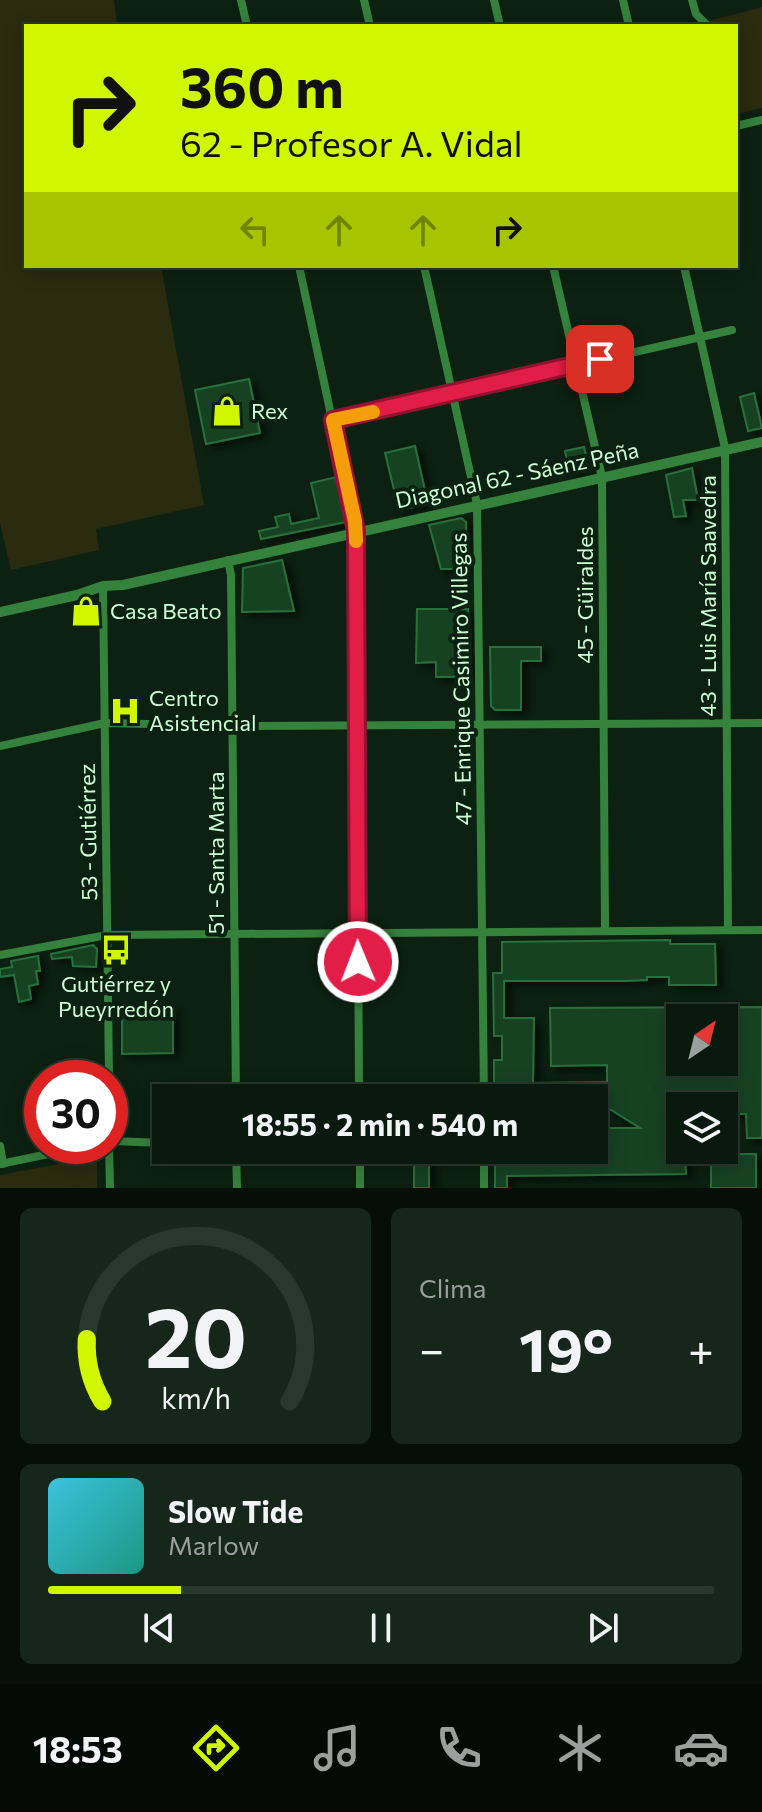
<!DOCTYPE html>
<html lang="es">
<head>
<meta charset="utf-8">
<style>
  :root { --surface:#09190d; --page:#17261b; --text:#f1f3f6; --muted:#99a09d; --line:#29382e; --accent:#d0f700 }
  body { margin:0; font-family:Commissioner,sans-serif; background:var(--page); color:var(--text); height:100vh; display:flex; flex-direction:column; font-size:30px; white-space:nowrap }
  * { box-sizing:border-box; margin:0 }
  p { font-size:26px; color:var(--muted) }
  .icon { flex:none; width:44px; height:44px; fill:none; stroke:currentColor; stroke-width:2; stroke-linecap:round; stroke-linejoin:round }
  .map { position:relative; height:1188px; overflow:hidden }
  .panel { display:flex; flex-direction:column; gap:20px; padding:20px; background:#050e07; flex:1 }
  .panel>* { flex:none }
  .guide { position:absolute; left:24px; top:24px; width:714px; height:244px; border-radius:0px; box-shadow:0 4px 20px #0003,0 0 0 2px var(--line); background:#d0f700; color:#111; overflow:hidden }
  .needle { width:52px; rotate:35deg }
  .fabs { position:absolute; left:666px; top:1004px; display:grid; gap:16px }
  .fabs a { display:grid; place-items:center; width:72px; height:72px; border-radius:0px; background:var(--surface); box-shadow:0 4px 20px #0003,0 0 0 2px var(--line); font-size:40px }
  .speed { position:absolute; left:24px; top:1060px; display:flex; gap:16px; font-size:40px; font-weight:700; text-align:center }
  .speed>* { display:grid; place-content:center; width:104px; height:104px; border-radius:50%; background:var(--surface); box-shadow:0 4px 20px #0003,0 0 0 2px var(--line); line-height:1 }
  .speed .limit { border:12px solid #d22; background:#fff; color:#111 }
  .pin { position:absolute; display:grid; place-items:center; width:68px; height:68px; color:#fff; margin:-34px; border-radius:16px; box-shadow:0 4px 12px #0006 }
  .me { position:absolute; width:88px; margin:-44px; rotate:359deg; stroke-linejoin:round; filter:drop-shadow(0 0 6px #0008) }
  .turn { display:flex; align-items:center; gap:28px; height:168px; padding:0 24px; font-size:36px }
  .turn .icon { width:104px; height:104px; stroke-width:2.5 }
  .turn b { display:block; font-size:56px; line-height:68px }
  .lanes { display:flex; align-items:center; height:76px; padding:0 24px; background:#0003; justify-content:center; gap:40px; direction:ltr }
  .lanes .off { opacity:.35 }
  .big { font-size:60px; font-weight:700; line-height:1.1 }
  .panel .tile { flex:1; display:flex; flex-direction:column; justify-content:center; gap:12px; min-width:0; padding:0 28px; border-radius:12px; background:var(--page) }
  .panel .dial { align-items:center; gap:0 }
  .dial svg { height:208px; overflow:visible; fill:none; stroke:var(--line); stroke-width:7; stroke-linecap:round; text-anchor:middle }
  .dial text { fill:var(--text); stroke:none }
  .song { display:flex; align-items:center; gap:24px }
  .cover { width:96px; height:96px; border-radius:12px; background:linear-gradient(135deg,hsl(190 70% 55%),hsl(170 70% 35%)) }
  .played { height:8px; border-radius:4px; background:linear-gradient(90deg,var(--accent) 20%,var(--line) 20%) }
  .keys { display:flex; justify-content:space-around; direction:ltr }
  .heat { display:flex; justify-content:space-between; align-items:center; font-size:44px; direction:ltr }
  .panel .tiles { flex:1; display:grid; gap:20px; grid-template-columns:1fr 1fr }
  .tile:last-child { grid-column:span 2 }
  .trip { position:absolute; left:152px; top:1084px; width:456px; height:80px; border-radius:0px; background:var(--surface); box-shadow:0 4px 20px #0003,0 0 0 2px var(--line); font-weight:700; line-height:80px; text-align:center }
  .tab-bar { display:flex; height:128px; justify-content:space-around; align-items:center; background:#040a05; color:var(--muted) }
  .tab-bar .icon { width:56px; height:56px }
  .tab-bar .current { color:var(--accent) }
  .tab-bar b { font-size:36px; color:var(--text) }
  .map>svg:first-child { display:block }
  .green { fill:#2b2b0f }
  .building { fill:#174322; stroke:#28703a; stroke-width:2; fill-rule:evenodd; filter:url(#shadow) }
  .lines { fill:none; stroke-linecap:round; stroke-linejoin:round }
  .minor { stroke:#35823c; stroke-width:8 }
  .tertiary { stroke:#35823c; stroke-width:10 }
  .route-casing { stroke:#92132f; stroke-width:20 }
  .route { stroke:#e11d48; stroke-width:14 }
  .slow { stroke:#f59e0b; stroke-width:14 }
  .labels { text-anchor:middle; stroke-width:8; stroke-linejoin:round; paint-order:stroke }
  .poi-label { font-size:22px; fill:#ccffd5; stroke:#0c2111; text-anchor:start }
  .street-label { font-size:22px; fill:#ccffd5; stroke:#0c2111 }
</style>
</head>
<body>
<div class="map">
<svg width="762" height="1188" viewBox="0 0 762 1188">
  <defs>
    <filter id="shadow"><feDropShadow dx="6" dy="3.5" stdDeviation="4" flood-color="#0009"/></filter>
  </defs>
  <rect width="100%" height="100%" fill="#0c2111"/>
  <!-- green -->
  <g class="green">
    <path d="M0,0H114L117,26H26V266H161L204,505L96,529L99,550L11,570L0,523Z"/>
    <path d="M762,7V108L736,114V26H690Z"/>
    <path d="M91,1158L97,1161V1188H0V1175Z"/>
  </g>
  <!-- building -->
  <g class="building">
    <path d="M249,379L260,433L206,444L195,390Z"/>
    <path d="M754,393L762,428L748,431L740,397Z"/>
    <path d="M415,446L428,504L399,510L385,453Z"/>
    <path d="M584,447L587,460H584L585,464L582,465V468L569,470L565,451Z"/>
    <path d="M692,468L698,500H683L686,516L674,517L666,475Z"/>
    <path d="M337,477L346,522L261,539L259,531L278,527L275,517L289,514L291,524L319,518L311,483Z"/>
    <path d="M461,518L466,522L467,569H441L429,525Z"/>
    <path d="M282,560L294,611L242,612L243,568Z"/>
    <path d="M417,609H468L469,677H436V662L416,663Z"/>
    <path d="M490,647H541V661H521V710H495L491,706Z"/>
    <path d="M670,940V944H715L716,985H669V977H647V980L627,981H504V1018H534L533,1083L607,1082V1065L551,1066L550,1008L762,1007V1138H747L746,1114H724V1106H680V1156L685,1155L686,1174L507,1176V1188H495V1150H594V1128H640L608,1108L605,1098L594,1104V1098H494V1060H502V1036H494L493,973H502V942ZM680,1018H724V1062H680Z"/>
    <path d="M93,945L97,949L96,967L73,966L72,957L52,959L51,954Z"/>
    <path d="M38,956L40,971H36L38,984L29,986L31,999L19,1002L14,975L0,977V969L12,967L11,961Z"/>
    <path d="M122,1008H173V1053L122,1054Z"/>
    <rect x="181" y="1084" width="43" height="14"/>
    <rect x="414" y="1153" width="15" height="35"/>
    <rect x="711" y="1154" width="45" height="34"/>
  </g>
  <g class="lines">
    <!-- minor -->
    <g class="minor">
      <path d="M241,0L247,26"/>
      <path d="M364,0L370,26"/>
      <path d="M494,0L500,26"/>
      <path d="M623,0L629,26"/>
      <path d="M692,0L696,14L708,26"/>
      <path d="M736,126L762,120"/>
      <path d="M299,266L356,531L359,1098"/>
      <path d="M424,266L477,504L484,1098"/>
      <path d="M553,266L602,477L605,930"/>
      <path d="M684,266L725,448L728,930"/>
      <path d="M333,420L732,330"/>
      <path d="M228,560L231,575L236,1098"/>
      <path d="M103,586L109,1078"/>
      <path d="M0,746L105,723L234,726L762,723"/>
      <path d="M0,955L107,935L762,930"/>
      <path d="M110,1141L166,1143"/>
      <path d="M0,1146L3,1164"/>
      <path d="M109,1146L110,1188"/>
      <path d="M236,1150L237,1188"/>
      <path d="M360,1150V1188"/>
      <path d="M484,1150V1188"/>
      <path d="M0,1164L87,1146"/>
    </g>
    <!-- tertiary -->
    <path class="tertiary" d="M0,612L77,595L103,586L123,585L762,442"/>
  </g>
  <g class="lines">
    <!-- route casing -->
    <g class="route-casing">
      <path id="route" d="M358,962L356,531L333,420L600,359"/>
    </g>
    <!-- route -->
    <use href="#route" class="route"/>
    <!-- slow -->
    <path class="slow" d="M356,541L355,521L333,420L373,412"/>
  </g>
  <!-- icons -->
  <defs>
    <g id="shop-bare" transform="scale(2.4)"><path d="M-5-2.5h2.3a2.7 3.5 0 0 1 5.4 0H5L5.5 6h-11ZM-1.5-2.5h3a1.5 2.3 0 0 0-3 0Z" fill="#d0f700" stroke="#0c2111" stroke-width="2.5" paint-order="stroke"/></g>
    <g id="hospital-bare" transform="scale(2.4)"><path d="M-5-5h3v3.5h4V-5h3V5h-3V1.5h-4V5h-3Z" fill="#d0f700" stroke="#0c2111" stroke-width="2.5" paint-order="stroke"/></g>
    <g id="bus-bare" transform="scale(2.4)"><path d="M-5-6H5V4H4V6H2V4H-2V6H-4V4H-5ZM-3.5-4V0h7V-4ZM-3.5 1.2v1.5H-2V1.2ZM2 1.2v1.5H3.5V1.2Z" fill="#d0f700" stroke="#0c2111" stroke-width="2.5" paint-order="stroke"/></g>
  </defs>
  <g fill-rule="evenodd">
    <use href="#shop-bare" x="227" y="411"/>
    <use href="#shop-bare" x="86" y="611"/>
    <use href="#hospital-bare" x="125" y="711"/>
    <use href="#bus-bare" x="116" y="950"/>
  </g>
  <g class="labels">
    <!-- poi labels -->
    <g class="poi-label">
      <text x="251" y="419">Rex</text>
      <text x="110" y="619">Casa Beato</text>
      <text x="149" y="706">Centro<tspan x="149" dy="25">Asistencial</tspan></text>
      <text x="116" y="992" text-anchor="middle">Gutiérrez y<tspan x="116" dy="25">Pueyrredón</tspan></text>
    </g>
    <!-- street labels -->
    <g class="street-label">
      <text transform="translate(517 475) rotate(-12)" y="8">Diagonal 62 - Sáenz Peña</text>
      <text transform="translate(585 595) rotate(-90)" y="8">45 - Güiraldes</text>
      <text transform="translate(708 596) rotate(-90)" y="8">43 - Luis María Saavedra</text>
      <text transform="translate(461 679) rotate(-91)" y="8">47 - Enrique Casimiro Villegas</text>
      <text transform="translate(88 832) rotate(-91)" y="8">53 - Gutiérrez</text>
      <text transform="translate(216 853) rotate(-90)" y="8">51 - Santa Marta</text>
    </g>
  </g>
</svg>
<div class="fabs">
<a><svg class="needle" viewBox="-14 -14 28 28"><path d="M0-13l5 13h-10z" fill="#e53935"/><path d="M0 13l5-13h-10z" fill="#99a09d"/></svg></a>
<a><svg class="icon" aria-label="layers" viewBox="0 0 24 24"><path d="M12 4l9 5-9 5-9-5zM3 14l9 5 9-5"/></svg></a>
</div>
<div class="speed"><div class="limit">30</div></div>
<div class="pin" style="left:600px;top:359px;background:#d93025"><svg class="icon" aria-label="arrive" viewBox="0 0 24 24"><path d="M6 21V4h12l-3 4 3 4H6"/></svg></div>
<svg class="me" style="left:358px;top:962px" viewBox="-20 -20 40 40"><circle r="17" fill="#e11d48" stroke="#fff" stroke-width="3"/><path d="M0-11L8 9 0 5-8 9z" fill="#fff"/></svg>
<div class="trip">18:55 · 2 min · 540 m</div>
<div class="guide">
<div class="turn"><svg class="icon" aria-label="right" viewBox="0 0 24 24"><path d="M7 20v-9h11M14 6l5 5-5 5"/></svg><div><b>360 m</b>62 - Profesor A. Vidal</div></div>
<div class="lanes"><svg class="icon off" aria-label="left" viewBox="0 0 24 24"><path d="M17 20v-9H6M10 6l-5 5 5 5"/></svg><svg class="icon off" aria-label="ahead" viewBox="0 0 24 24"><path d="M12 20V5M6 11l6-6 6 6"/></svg><svg class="icon off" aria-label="ahead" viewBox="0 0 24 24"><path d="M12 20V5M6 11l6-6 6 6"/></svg><svg class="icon" aria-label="right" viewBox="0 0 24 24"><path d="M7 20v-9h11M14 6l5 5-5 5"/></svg></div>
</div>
</div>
<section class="panel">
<div class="tiles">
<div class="tile dial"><svg viewBox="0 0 100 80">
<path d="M14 69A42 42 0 1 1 86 69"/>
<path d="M14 69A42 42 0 0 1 8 45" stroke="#d0f700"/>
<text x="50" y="56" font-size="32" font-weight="700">20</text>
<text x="50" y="72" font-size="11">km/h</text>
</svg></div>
<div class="tile"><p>Clima</p>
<div class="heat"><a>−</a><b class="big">19°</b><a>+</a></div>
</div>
<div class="tile">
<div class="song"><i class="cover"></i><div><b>Slow Tide</b><p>Marlow</p></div></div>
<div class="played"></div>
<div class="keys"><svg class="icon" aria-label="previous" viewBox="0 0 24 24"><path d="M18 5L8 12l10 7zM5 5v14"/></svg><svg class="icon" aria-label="pause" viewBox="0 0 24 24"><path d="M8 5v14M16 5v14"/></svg><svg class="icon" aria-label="next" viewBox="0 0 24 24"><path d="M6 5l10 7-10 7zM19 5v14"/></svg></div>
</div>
</div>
</section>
<nav class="tab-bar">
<b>18:53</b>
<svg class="icon current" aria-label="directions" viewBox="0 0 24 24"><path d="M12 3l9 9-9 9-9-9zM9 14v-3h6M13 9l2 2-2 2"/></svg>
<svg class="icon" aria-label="music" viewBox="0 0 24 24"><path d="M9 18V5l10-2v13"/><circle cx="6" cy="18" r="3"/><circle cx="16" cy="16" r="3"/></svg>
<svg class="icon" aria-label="phone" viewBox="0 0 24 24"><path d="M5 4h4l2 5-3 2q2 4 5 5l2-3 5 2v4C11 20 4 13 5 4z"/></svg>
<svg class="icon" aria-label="climate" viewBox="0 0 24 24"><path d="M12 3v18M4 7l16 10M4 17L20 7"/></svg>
<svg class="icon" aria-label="car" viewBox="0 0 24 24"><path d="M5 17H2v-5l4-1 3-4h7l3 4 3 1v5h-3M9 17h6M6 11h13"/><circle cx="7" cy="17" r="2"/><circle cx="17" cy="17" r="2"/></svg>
</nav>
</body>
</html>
